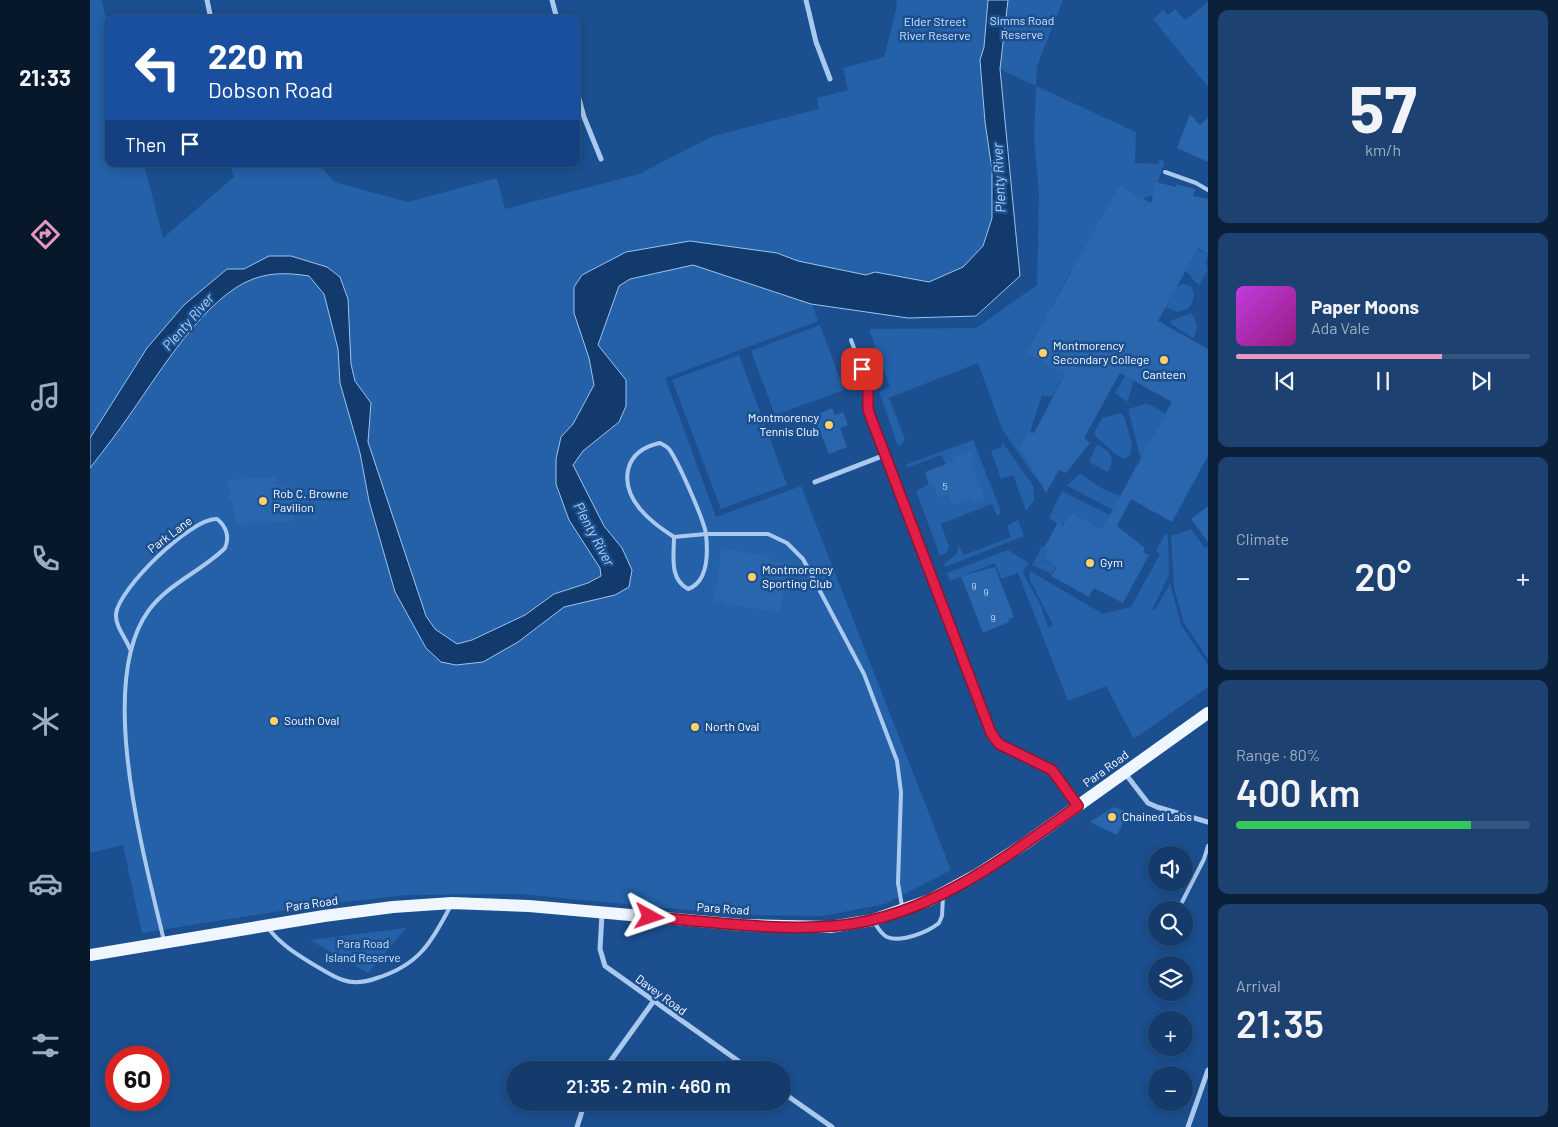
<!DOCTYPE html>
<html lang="en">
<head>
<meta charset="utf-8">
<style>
  :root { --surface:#143b6b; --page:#1d4271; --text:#f1f3f6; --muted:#9dadc1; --line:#33557e; --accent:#e797bd }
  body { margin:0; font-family:Barlow,sans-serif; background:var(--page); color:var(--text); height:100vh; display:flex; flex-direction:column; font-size:19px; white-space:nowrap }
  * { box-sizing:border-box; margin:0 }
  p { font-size:16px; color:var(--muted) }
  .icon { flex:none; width:28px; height:28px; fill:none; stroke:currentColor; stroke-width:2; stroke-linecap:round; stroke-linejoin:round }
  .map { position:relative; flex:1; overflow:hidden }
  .panel { display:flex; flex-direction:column; gap:10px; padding:10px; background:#0b203b; width:350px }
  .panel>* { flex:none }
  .guide { position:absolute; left:15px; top:15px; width:475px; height:152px; border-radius:10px; box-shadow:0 2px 12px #0003,0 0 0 1px var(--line); background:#1a4fa0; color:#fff; overflow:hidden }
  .fabs { position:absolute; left:1058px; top:846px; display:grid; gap:10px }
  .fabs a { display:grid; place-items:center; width:45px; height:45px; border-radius:50%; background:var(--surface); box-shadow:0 2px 12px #0003,0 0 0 1px var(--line); font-size:25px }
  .speed { position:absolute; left:15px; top:1046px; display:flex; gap:10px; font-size:25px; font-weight:700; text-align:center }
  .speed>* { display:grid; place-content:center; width:65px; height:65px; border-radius:50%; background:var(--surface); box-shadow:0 2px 12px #0003,0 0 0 1px var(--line); line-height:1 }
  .speed .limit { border:8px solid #d22; background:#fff; color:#111 }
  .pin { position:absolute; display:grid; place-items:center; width:42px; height:42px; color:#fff; margin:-21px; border-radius:10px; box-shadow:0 2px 8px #0006 }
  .me { position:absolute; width:55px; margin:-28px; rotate:95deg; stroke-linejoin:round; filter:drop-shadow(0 0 4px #0008) }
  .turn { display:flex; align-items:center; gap:18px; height:105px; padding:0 20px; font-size:22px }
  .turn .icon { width:65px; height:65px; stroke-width:2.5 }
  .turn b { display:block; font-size:35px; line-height:42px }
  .then { display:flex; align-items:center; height:48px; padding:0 20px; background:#0003; gap:10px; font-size:19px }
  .big { font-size:38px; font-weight:600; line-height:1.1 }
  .panel .tile { flex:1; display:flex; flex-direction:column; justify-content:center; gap:8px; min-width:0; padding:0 18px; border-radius:10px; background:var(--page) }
  .panel .dial { align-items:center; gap:0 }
  .dial b { font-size:65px; line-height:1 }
  .song { display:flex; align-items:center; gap:15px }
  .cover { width:60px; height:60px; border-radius:8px; background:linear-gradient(135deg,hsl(290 70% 55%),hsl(310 70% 35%)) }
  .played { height:5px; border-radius:2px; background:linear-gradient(90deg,var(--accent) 70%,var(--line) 70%) }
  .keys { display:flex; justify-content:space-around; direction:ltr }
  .heat { display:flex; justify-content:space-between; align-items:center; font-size:28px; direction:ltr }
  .charge { height:8px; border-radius:4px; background:linear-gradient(90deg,#34c759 80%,var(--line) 0) }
  .trip { position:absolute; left:416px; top:1061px; width:285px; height:50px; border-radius:25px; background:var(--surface); box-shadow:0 2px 12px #0003,0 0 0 1px var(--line); font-weight:600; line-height:50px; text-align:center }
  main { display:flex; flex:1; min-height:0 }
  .tab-bar { display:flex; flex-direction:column; width:90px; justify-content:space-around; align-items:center; background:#08182b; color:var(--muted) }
  .tab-bar .icon { width:35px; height:35px }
  .tab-bar .current { color:var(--accent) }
  .tab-bar b { font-size:22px; color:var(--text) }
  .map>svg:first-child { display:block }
  .green { fill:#2461a8 }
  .water { fill:#123a6d; stroke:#9cc4f0 }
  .building { fill:#2a66ad }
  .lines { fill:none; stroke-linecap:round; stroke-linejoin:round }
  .lane { stroke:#a9c9ee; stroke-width:4 }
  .street { stroke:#a9c9ee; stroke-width:5 }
  .primary { stroke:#f0f6ff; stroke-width:12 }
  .route-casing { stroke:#92132f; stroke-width:12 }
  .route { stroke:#e11d48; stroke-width:9 }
  .poi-dot { fill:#ffd166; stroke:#1b4f8f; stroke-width:2 }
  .labels { text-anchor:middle; stroke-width:5; stroke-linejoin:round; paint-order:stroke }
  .number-label { font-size:10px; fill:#cad9ea }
  .park-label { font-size:12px; fill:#cfe3fa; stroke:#1b4f8f }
  .poi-label { font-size:12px; fill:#fff; stroke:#1b4f8f; text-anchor:start }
  .street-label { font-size:12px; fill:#fff; stroke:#1b4f8f }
  .water-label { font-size:14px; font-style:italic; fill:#b5d3f5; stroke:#1b4f8f }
</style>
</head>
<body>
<main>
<nav class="tab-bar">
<b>21:33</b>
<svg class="icon current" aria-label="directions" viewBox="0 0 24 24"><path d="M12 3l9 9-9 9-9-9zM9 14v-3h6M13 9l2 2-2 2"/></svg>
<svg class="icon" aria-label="music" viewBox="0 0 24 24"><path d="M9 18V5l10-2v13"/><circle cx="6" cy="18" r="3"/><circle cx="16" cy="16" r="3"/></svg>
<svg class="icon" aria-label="phone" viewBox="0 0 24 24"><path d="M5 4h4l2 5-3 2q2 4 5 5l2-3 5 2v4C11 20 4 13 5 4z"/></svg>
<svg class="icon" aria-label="climate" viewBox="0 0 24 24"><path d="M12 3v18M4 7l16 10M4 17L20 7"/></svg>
<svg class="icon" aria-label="car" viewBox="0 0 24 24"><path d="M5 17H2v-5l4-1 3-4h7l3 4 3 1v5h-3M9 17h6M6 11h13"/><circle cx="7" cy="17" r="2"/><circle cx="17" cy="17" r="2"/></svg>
<svg class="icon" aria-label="filters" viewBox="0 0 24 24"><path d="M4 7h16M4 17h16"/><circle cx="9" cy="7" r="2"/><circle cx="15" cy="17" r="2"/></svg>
</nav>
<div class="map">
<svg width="1118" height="1127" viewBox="0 0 1118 1127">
  <rect width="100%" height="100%" fill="#1b4f8f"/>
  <!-- green -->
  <g class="green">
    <path d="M0,0H11L19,28V164H54L73,238L144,177L140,164H229L244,182L318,202L407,178L415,209L549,174L623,136L729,109L727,98L758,90L753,68L794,57L807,6L806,0H898L894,47L890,60L907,0H973L947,66L946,86L1046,132L1045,163L1068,164L1069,160L1074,161V164L1063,195L1047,201L1049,196L1029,185L1010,219L999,283L980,272L961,307L980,318L974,329L955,318L936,353L956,364L977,370L962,397L952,395L940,432L938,431L929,447L948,479L945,477L912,429L888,363L799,398L815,439L812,444L808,446L789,392L800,387L779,329L886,328L947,285L949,193L944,138L946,86L901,65L913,208L870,293L714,282L728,321L575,378L626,517L711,486L861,870L795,904L732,916L650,915L430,894L318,895L228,905L52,933L33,845L0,853Z"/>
    <path d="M1118,2V87L1063,19L1073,10L1078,15L1085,9L1095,20Z"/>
    <path d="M1107,249L1118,254L1116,263L1118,270L1109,285L1105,282L1098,273L1095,272Z"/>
    <path d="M1094,284L1101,286L1104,294L1102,304L1098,309L1087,312L1076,307L1087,286Z"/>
    <path d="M1101,313C1107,322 1109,329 1103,338L1081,324L1080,321Z"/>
    <path d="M730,325L754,390L685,415L661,351Z"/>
    <path d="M649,355L697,485L631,509L582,380Z"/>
    <path d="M1035,376L1044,381L1037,402L1025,393Z"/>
    <path d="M1055,404L1063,406L1075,414L1051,460L1038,409Z"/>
    <path d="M1031,413L1034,416L1042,444L1040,456L1034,459C1029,458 1006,438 1004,433L1012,418Z"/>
    <path d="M883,440L910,509V513L907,516L902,504L851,524L859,547L857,552L850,556L826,491L839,484L841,488L844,487L848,499L857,495L862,506L875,501L851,455L816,468V466L818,464Z"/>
    <path d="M913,443L944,487V501L936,511L923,475L911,479L901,451L912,447L911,444Z"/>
    <path d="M1007,444C1021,452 1026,457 1018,472L999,462Z"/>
    <path d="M991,474L1011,488L1030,496L1023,510L976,485C982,483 985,476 991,474Z"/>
    <path d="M972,491L1020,515L1012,529L980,512L971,526L959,518Z"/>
    <path d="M928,520L934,536L855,567L854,564L867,553L868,544L874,555L921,537L917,526Z"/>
    <path d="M1101,529L1115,548L1118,546V659L1094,623L1084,588L1081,536Z"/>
    <path d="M1075,534H1077L1078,538L1079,575L1062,610L1066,609L1080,583L1091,625L1118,665V687L1044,739L1016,686L978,701L928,573L911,579L905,563L860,581L857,573L918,550L939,563L934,569L933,573L951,606L958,628L963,625L940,580V571L1013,614L1041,607L1070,554L1066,551Z"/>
    <path d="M952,546L958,550L954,560L966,566L962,574L942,565Z"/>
    <path d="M316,928L278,973L220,940Z"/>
  </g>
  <!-- water -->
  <path class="water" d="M898,0H918L910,69L930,276L886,316L818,318L721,304L603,265L540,279L529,286L508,345L536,380V406L529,422L493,451L483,465L514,526L532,548L542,570L539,587L525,595L474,607L428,642L393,662L366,665L351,662L336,648L305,592L279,501L270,453L250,383L248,349L234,294L219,276C200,273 182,272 163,279C115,297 70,372 41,413C28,432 14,450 0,468V438L57,348L94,305L137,269H154L179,256H201L237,267L250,277L258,299L261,364L265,381L281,403L278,442L336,616L345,629L367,644L382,640L435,615L464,594L498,583L511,576L510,568L479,520L466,484V459L471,437L483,424L504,385L499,358L484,313V287L492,275L536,252L600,241L687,253L708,261L776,275L785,272L839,282L873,267L893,246L902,218V170L895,122L890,60L894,47Z"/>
  <!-- building -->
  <g class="building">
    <path d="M1100,114L1110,125L1118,118V162L1087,148Z"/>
    <path d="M1066,182L1086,187V184L1105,189L1103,196L1118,199V254L1108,248L1068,321L1118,349V456L1082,522L1041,499L1027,526L1055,548L1053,552L1059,555L1033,603L1004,588L999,597L961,576L967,567L954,559L958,550L954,548L969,520L972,526L980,512L1012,529L1082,402L1030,373L994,438L1000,443L976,473L969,470L956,493L929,447L938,431L944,433L975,374L936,353L1029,185L1061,203Z"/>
    <path d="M742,408L745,415L753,412L758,425L750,428L757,447L739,454L724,416Z"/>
    <path d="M881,450L885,462L881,463L895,498L883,503L881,499L862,506L857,495L848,499L844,487L840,488L835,472L864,461L863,457Z"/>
    <path d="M186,477L187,486L202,485L204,521L145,525L143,501H139L137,480Z"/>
    <path d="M1118,506V542L1101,519Z"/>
    <path d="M632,548L681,557L679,561L698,564L690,613L623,602Z"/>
    <path d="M905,567L924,617L918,619L919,622L893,633L871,576Z"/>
    <path d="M1024,807L1038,812L1027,835L1000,822Z"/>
  </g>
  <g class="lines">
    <!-- lane -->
    <g class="lane">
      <path d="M1075,172L1106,183L1118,190"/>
      <path d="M761,340L777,383V396"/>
      <path d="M584,537C572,529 560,521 550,509C529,483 533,451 570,443C573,445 577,446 579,449C588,461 614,520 616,534C618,553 618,582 598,589C579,579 584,556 584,537L616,534H678L697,543L713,559L774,674L807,761L811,792L808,883L812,906"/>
      <path d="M40,649C36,638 25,626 26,614C28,589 102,517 127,519C136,526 140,537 135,548C112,571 79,583 59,610C5,683 55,859 74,941"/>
      <path d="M1088,910L1114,859L1118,846"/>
      <path d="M784,922C788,928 791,934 797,937C811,943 838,932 849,923L852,916L853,896"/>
      <path d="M178,928C191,945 208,955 226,966C235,971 243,977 253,980C264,984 276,982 287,978C329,965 342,942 361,905"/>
    </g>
    <!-- street -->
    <g class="street">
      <path d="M117,0L121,19"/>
      <path d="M462,0L467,19"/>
      <path d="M716,0L726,42L740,79"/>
      <path d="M486,88L494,117L511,159"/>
      <path d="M777,396L778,410L804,481L901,733L909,744L963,770L988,805"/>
      <path d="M725,482L795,455"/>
      <path d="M1034,772L1058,803L1067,807L1118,822"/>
      <path d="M512,914L510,949L515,966L661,1070"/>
      <path d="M514,1070L563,1002"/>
      <path d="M692,1092L742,1127"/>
      <path d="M487,1127L495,1102"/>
      <path d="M1098,1127L1118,1070"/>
    </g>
    <!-- primary -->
    <path class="primary" d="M0,955L234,916L303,907L362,903L439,906L653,925L740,927L783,920L840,900L888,874L933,845L1118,713"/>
  </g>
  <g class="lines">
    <!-- route casing -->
    <g class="route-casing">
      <path id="route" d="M560,917C622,922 693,932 754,925C844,914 917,856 988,806L962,770L909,744L901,733L778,410V387L772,369"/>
    </g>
    <!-- route -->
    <use href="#route" class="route"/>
  </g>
  <!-- markers -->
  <g class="poi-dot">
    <circle cx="953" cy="353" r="5"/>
    <circle cx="1074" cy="360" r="5"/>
    <circle cx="739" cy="425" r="5"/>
    <circle cx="173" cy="501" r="5"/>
    <circle cx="1000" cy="563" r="5"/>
    <circle cx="662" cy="577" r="5"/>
    <circle cx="184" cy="721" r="5"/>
    <circle cx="605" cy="727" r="5"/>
    <circle cx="1022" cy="817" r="5"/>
  </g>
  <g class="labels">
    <!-- number labels -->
    <g class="number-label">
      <text x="855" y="490">5</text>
      <text x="884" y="590">9</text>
      <text x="896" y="596">9</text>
      <text x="903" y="622">9</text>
    </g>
    <!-- park labels -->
    <g class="park-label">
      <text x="932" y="25">Simms Road<tspan x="932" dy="14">Reserve</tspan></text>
      <text x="845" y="26">Elder Street<tspan x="845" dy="14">River Reserve</tspan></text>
      <text x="273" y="948">Para Road<tspan x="273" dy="14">Island Reserve</tspan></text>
    </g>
    <!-- poi labels -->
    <g class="poi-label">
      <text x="963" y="350">Montmorency<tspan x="963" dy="14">Secondary College</tspan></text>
      <text x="1074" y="379" text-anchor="middle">Canteen</text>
      <text x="729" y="422" text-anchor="end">Montmorency<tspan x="729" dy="14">Tennis Club</tspan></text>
      <text x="183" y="498">Rob C. Browne<tspan x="183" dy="14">Pavilion</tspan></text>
      <text x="1010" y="567">Gym</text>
      <text x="672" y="574">Montmorency<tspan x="672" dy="14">Sporting Club</tspan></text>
      <text x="194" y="725">South Oval</text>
      <text x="615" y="731">North Oval</text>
      <text x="1032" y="821">Chained Labs</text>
    </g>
    <!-- street labels -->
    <g class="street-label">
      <text transform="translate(80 535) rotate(-37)" y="4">Park Lane</text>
      <text transform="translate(1016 769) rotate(-36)" y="4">Para Road</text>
      <text transform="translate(222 904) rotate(-8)" y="4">Para Road</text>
      <text transform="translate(633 909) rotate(4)" y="4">Para Road</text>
      <text transform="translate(571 995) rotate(36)" y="4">Davey Road</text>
    </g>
    <!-- water labels -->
    <g class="water-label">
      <text transform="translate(909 178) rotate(-93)" y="5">Plenty River</text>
      <text transform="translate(98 322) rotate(-49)" y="5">Plenty River</text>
      <text transform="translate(504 534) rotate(62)" y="5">Plenty River</text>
    </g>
  </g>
</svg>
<div class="fabs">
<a><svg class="icon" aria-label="sound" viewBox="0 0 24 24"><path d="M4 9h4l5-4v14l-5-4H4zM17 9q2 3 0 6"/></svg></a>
<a><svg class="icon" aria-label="search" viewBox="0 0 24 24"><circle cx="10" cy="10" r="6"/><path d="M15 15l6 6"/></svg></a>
<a><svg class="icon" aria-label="layers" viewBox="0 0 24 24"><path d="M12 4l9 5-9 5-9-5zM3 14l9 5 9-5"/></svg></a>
<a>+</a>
<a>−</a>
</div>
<div class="speed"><div class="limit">60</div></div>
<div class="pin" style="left:772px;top:369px;background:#d93025"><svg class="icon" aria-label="arrive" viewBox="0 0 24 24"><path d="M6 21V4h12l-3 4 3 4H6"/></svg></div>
<svg class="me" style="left:560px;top:917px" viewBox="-20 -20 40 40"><path d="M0-17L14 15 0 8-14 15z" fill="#e11d48" stroke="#fff" stroke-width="4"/></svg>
<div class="trip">21:35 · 2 min · 460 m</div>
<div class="guide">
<div class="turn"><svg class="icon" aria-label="left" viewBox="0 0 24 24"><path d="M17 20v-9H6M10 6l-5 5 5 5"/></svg><div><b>220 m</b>Dobson Road</div></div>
<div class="then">Then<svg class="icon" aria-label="arrive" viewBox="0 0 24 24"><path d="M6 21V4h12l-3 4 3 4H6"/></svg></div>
</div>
</div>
<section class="panel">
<div class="tile dial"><b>57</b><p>km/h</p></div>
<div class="tile">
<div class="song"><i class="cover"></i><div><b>Paper Moons</b><p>Ada Vale</p></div></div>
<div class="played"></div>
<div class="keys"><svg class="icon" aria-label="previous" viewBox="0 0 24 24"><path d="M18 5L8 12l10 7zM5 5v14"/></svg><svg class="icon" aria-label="pause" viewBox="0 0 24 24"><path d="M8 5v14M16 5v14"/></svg><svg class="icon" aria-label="next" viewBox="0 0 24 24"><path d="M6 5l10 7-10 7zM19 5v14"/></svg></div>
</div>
<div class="tile"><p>Climate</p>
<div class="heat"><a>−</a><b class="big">20°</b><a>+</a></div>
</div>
<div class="tile"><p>Range · 80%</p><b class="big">400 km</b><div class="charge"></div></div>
<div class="tile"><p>Arrival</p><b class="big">21:35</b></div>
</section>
</main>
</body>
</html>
